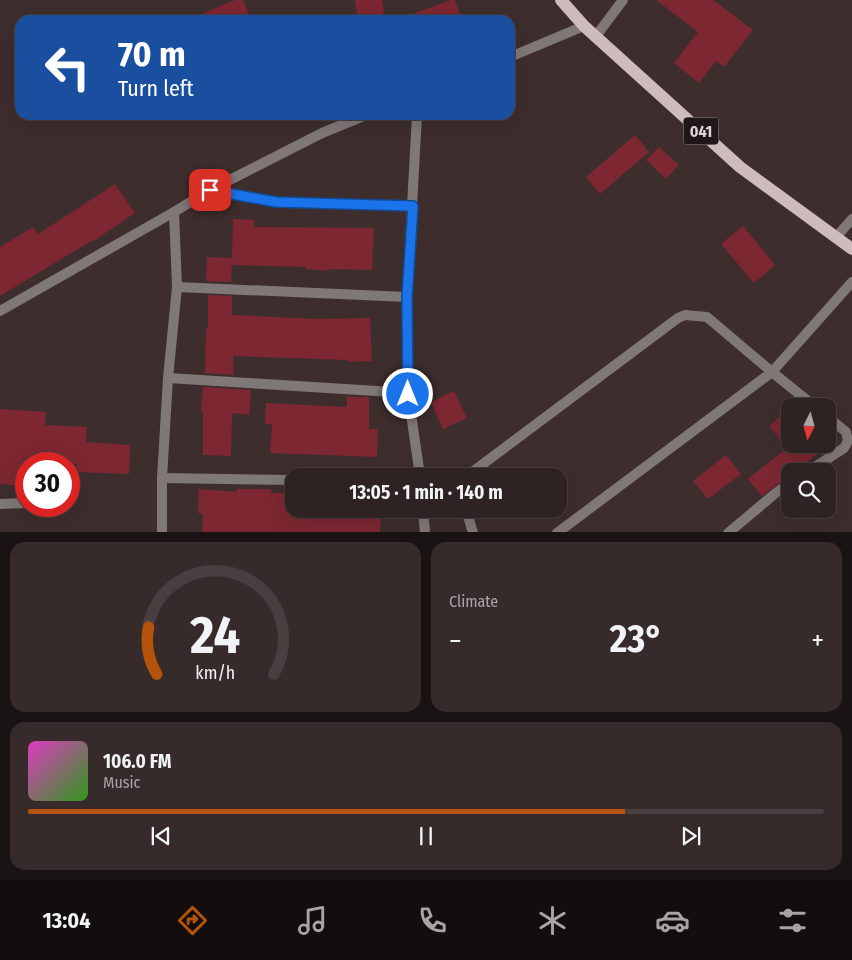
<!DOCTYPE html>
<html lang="en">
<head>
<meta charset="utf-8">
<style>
  :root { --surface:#2e2222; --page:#362a2a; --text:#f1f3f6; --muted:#a7a4a5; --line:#493f40; --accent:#b45309 }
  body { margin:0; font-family:"Fira Sans Condensed",sans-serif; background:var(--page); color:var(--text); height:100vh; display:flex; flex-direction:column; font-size:19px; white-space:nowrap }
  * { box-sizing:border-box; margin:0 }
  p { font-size:16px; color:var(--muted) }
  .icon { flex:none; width:28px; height:28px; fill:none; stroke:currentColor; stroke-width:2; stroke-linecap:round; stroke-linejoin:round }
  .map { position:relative; height:532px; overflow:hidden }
  .drawer { display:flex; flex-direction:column; gap:10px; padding:10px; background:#191313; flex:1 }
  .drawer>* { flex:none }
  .guide { position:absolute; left:15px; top:15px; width:500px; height:105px; border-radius:15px; box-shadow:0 5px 20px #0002,0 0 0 1px var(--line); background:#1a4fa0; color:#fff; overflow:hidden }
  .needle { width:32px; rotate:186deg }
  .tools { position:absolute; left:781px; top:398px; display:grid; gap:10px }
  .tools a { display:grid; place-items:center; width:55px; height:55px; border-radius:10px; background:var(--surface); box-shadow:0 5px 20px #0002,0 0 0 1px var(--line); font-size:25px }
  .speed { position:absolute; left:15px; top:452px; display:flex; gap:10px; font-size:25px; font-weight:700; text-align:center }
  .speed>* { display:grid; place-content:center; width:65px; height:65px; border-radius:50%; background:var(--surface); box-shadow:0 5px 20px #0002,0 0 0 1px var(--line); line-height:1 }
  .speed .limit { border:8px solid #d22; background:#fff; color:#111 }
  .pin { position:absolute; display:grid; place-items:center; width:42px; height:42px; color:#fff; margin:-21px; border-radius:10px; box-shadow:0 2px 8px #0006 }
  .me { position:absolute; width:55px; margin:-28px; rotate:0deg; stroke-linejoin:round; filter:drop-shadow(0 0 4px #0008) }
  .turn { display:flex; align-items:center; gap:18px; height:105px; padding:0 20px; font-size:22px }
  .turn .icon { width:65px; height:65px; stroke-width:2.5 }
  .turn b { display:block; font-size:35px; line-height:42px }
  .big { font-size:38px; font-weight:700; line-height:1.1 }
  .drawer .card { flex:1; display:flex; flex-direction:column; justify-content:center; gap:8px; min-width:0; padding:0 18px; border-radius:15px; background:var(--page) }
  .drawer .dial { align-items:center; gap:0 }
  .dial svg { height:130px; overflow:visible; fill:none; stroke:var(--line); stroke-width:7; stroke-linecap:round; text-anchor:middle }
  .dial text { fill:var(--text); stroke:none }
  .song { display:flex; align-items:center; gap:15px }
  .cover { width:60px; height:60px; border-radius:8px; background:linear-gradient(135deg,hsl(310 70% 55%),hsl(110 70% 35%)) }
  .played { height:5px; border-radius:2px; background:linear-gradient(90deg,var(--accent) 75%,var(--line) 75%) }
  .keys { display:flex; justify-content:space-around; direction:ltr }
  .heat { display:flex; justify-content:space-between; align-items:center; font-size:28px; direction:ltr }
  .drawer .tiles { flex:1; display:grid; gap:10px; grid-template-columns:1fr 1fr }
  .card:last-child { grid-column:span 2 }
  .trip { position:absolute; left:285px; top:468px; width:282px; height:50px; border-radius:15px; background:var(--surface); box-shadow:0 5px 20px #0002,0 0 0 1px var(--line); font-weight:700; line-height:50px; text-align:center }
  .tabs { display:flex; height:80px; justify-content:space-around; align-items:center; background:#120e0e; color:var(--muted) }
  .tabs .icon { width:35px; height:35px }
  .tabs .active { color:var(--accent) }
  .tabs b { font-size:22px; color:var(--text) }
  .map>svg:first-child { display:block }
  .building { fill:#7d2732 }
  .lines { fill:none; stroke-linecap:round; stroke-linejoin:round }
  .minor { stroke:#807777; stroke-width:10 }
  .primary { stroke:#cebbbb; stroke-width:12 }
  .route-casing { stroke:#114b97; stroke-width:12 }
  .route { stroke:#1a73e8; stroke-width:9 }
  .labels { text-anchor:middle; stroke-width:5; stroke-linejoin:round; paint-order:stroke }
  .shield { fill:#1f1718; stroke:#a79c9c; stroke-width:1 }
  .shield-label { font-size:16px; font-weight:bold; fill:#e1d5d5 }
</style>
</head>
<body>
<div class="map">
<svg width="852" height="533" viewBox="0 0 852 533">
  <rect width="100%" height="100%" fill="#3e2d2d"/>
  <!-- building -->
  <g class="building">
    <path d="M235,0H243L251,20H187Z"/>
    <path d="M355,0H382L385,20H358Z"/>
    <path d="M451,0H455L462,20H401V18Z"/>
    <path d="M656,0H713L753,30L724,67L716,61L699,83L674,63L698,32Z"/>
    <path d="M635,135L649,152L600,194L586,177Z"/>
    <path d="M659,147L679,165L666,179L646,160Z"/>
    <path d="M115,184L135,213L92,242L91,241L0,296V247L33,227L38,234Z"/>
    <path d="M233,219L254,220V227L374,228L372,270L329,269V271L306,269V267L232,265V262L231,282L207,281L206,278L207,257L232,258Z"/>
    <path d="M743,226L775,265L754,283L721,244Z"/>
    <path d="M208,295L232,296V315L318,319L370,318L372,361L348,362L347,360L233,356L234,375L205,373L206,328H208Z"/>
    <path d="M203,387L251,390L249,415L232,413L231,456L203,455V411H201Z"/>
    <path d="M454,391L467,418L443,429L431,402Z"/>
    <path d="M347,397H369V429H378L377,457L270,453L272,424H265L266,403L347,407Z"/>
    <path d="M790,408V446L793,444H808L817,454L795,471H790V475L762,496L748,479L787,448L769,426Z"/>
    <path d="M0,409L46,412L45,425L87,427L86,442L130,445L129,474L76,472L77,464H26V486L0,484Z"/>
    <path d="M726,455L741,474L708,499L693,481Z"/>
    <path d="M199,489L237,492V489H271V493H294V509H381L380,533H202L203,513H198Z"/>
  </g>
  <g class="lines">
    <!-- minor -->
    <g class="minor">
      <path d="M596,36L623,0"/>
      <path d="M510,57L584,26"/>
      <path d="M417,115L407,297L408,393L420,476"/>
      <path d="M210,190L276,202L413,206"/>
      <path d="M837,236L852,219"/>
      <path d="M177,287L407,297"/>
      <path d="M0,311L174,212L210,190L322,133L366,115"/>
      <path d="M168,378L408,393"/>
      <path d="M814,406L772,372L852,282"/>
      <path d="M809,471L844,448L848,441L846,432L828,417"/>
      <path d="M467,476L678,318L685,315L707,317L772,372L557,533"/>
      <path d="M162,478L294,480"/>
      <path d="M0,504L26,503"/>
      <path d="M423,509L425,533"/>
      <path d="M466,509L473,533"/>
      <path d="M162,533V478L168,378L177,287L174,212"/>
      <path d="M728,533L777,492L790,483"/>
    </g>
    <!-- primary -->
    <path class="primary" d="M561,0L584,26L740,167L852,249"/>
  </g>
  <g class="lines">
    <!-- route casing -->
    <g class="route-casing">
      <path id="route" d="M210,190L276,202L413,206L407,297L408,394"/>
    </g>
    <!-- route -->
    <use href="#route" class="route"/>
  </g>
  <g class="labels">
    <!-- shield labels -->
    <rect class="shield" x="683.5" y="117.5" width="35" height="27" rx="4"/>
    <g class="shield-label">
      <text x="701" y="137">041</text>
    </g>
  </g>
</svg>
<div class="tools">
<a><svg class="needle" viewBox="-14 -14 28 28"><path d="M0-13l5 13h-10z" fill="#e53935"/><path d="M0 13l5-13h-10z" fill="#a7a4a5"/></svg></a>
<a><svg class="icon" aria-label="search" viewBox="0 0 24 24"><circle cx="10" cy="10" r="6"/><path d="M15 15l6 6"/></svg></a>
</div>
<div class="speed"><div class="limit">30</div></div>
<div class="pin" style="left:210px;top:190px;background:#d93025"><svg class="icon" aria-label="arrive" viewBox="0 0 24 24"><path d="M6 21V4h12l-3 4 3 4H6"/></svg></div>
<svg class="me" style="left:408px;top:394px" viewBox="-20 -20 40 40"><circle r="17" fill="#1a73e8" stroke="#fff" stroke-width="3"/><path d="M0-11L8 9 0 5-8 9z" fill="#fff"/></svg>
<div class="trip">13:05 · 1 min · 140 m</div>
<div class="guide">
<div class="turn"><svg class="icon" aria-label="left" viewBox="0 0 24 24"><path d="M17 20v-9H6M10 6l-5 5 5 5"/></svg><div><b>70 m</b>Turn left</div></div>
</div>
</div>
<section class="drawer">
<div class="tiles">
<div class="card dial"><svg viewBox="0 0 100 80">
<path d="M14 69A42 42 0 1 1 86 69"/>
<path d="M14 69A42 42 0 0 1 9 40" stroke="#b45309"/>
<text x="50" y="56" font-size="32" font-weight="700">24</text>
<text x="50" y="72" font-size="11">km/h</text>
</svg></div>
<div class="card"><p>Climate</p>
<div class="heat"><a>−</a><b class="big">23°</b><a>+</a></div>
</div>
<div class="card">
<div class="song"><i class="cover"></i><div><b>106.0 FM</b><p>Music</p></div></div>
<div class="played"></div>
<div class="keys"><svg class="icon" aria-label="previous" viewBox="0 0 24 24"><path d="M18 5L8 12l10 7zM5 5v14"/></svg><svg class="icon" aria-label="pause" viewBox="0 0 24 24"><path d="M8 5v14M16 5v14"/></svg><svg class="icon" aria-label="next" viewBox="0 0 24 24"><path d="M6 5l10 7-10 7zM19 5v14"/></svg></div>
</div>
</div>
</section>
<nav class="tabs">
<b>13:04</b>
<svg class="icon active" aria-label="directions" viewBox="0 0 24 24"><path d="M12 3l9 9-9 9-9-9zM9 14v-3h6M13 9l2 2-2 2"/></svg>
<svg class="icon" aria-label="music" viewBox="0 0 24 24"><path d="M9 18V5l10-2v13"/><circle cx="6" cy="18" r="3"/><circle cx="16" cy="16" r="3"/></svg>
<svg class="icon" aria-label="phone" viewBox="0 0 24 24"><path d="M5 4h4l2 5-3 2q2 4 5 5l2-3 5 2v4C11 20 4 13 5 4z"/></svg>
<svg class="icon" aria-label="climate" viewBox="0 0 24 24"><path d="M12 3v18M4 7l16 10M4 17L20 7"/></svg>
<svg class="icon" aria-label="car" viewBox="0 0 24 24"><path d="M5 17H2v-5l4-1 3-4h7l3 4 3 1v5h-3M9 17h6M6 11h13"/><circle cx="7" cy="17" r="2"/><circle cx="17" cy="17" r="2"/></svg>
<svg class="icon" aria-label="filters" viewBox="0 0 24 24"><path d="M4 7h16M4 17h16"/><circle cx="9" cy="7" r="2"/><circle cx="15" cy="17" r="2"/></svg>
</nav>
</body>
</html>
